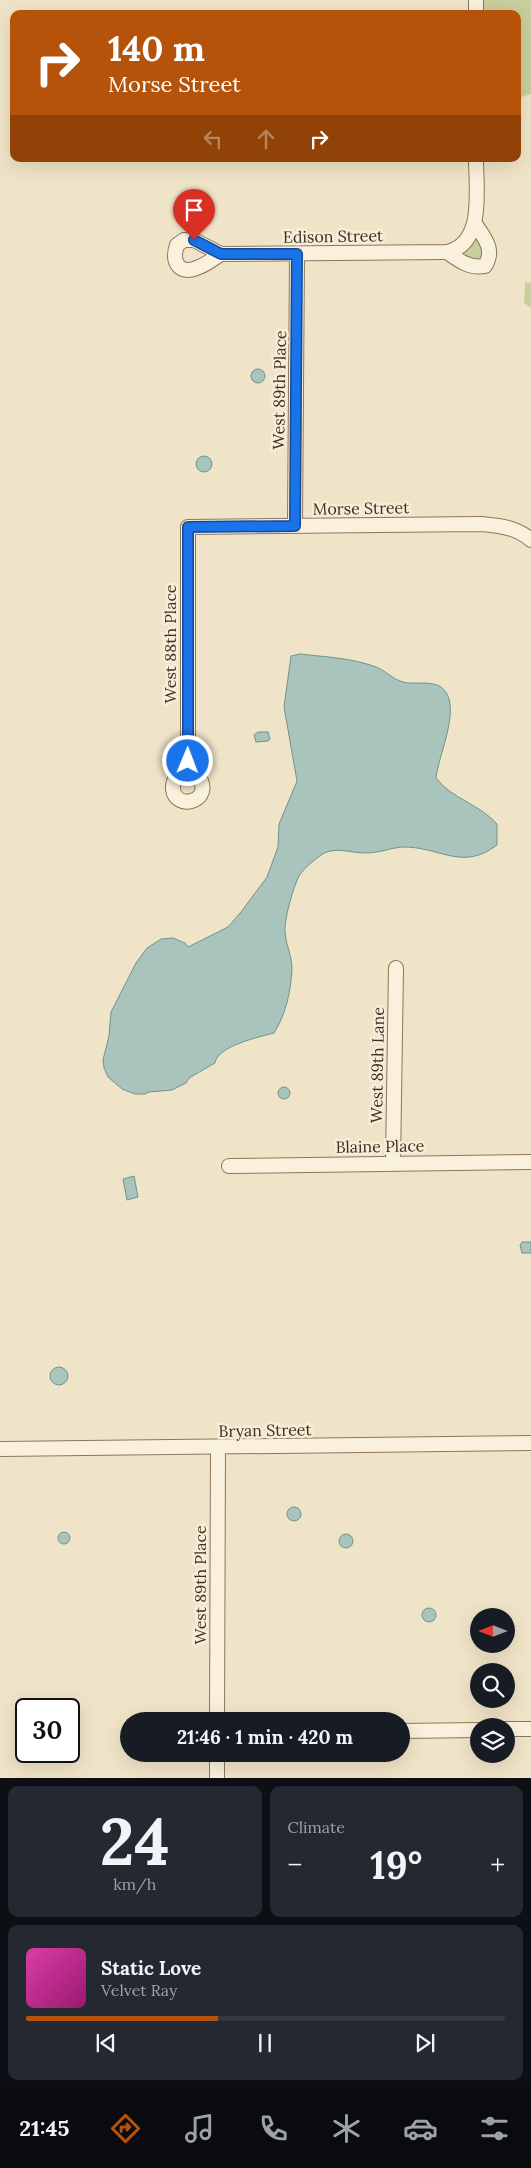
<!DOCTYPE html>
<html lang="en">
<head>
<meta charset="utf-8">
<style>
  :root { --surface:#171b24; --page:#242831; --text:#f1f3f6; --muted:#9ea1a6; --line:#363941; --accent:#b45309 }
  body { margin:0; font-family:Lora,serif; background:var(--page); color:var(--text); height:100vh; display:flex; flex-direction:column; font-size:19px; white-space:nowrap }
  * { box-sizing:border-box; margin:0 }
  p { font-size:16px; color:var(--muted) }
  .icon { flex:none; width:28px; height:28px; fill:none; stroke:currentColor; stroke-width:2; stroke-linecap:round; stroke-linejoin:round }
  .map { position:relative; height:1778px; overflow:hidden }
  .sheet { display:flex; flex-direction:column; gap:8px; padding:8px; background:#0d0f14; flex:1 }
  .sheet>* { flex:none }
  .hud { position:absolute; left:10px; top:10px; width:511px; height:152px; border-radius:10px; box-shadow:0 5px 20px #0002; background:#b45309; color:#fff; overflow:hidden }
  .needle { width:32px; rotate:270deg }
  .controls { position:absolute; left:470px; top:1608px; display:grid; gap:10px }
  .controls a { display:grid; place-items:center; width:45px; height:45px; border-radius:50%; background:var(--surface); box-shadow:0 5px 20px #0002; font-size:25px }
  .speed { position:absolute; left:15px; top:1698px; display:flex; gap:10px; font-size:25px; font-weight:700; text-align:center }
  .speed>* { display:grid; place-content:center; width:65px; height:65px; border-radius:50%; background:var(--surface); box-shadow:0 5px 20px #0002; line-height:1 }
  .speed .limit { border:2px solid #111; border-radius:8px; background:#fff; color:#111 }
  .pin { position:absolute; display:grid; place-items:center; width:42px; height:42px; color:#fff; margin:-51px -21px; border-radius:50% 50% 50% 0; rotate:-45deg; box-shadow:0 0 5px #0007 }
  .pin .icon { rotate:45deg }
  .me { position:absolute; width:55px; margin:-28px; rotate:1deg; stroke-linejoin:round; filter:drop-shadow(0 0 4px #0008) }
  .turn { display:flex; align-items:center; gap:18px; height:105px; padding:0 15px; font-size:22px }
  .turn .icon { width:65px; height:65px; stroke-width:2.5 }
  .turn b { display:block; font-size:35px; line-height:42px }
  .lanes { display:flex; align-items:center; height:48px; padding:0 15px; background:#0003; justify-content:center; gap:25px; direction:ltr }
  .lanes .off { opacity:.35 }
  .big { font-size:38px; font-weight:700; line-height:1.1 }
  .sheet .card { flex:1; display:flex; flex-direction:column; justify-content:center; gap:8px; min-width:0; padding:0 18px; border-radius:10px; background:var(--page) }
  .sheet .dial { align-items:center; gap:0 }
  .dial b { font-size:65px; line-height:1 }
  .song { display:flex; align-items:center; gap:15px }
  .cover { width:60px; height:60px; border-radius:8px; background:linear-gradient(135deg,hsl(320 70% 55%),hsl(320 70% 35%)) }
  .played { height:5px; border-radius:2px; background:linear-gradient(90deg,var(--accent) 40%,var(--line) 40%) }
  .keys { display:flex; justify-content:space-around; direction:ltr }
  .heat { display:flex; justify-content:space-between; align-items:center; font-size:28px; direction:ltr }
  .sheet .tiles { flex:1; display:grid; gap:8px; grid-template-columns:1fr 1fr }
  .card:last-child { grid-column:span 2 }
  .trip { position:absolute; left:120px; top:1712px; width:290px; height:50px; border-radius:25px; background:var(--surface); box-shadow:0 5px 20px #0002; font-weight:700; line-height:50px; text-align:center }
  .dock { display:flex; height:80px; justify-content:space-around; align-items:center; background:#090b0e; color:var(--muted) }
  .dock .icon { width:35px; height:35px }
  .dock .selected { color:var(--accent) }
  .dock b { font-size:22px; color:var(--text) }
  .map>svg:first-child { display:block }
  .green { fill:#c9cf9b }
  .water { fill:#a9c4bc; stroke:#6f938a }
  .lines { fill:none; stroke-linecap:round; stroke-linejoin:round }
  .minor-casing { stroke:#8d765c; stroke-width:16 }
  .minor { stroke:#faf1dc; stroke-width:14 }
  .route-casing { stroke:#114b97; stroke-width:12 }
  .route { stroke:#1a73e8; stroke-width:9 }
  .labels { text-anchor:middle; stroke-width:5; stroke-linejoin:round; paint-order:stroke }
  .street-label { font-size:16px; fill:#3d2e20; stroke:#f7eed8 }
</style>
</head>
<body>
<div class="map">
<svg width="531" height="1778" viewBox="0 0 531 1778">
  <rect width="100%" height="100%" fill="#f0e4c8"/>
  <!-- green -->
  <g class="green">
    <path d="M483,0H531V94L518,98V14H483Z"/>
    <path d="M476,239H478L486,252L479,262L464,256L465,251Z"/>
    <path d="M525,282L531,283V308L524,303Z"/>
  </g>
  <!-- water -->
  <g class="water">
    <circle cx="258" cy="376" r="7"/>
    <circle cx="204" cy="464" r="8"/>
    <path d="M300,654C326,657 352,658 376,667C385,670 392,679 403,682C419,686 442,676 449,699C455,721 439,755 436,778C452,799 478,803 497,824V845C462,872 439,846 402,847C390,848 380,853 365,853C351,853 334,846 321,855C314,860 303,869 299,876C293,888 286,914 285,927C284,941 292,955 292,968C291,991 286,1014 274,1033C259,1037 217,1046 215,1063L189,1078L186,1083L172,1090L149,1092L145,1094H135L122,1089L108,1077L104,1068L103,1060L109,1036L111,1012L136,963L147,948L161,939L173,938L185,943L188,947L228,927L241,912L267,877L278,847L279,824L297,781L284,707L291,656Z"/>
    <path d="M258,732H268L270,739L268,741L256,742L254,735Z"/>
    <circle cx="284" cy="1093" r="6"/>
    <path d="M134,1176L138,1197L127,1200L123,1179Z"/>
    <path d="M522,1242H531V1253H522L520,1245Z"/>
    <circle cx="59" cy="1376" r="9"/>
    <circle cx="294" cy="1514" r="7"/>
    <circle cx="64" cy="1538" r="6"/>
    <circle cx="346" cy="1541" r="7"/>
    <circle cx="429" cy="1615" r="7"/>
  </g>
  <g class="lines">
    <!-- minor casing -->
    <g class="minor-casing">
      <g id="minor">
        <path d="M476,14V0"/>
        <path d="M447,252C458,260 470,269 485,266C495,250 485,238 475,224"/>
        <path d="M221,254C214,258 207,264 199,267C180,276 171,263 177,245L184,240H194L221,254L447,252C485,244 476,189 476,159"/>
        <path d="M295,526L297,254"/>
        <path d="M188,761C192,767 198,773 201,781C210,803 175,810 173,789C172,779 182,768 188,761V527L481,524C500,526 516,527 531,540"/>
        <path d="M393,1163L396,968"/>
        <path d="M229,1166L531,1162"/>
        <path d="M0,1449L531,1443"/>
        <path d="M217,1721L218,1448"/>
        <path d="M506,1729H531"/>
        <path d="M401,1731L479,1730"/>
        <path d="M217,1778V1754"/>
      </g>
    </g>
    <!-- minor -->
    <use href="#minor" class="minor"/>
  </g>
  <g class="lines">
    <!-- route casing -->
    <g class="route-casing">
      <path id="route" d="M188,761V527L295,526L297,254H221L194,240"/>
    </g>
    <!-- route -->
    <use href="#route" class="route"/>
  </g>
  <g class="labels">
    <!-- street labels -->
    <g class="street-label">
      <text transform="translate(333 236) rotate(-1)" y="6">Edison Street</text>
      <text transform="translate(279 390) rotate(-89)" y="6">West 89th Place</text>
      <text transform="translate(361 508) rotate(-1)" y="6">Morse Street</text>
      <text transform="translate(170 644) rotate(-90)" y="6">West 88th Place</text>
      <text transform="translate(377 1065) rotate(-89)" y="6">West 89th Lane</text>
      <text transform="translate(380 1146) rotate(-1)" y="6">Blaine Place</text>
      <text transform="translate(265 1430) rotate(-1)" y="6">Bryan Street</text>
      <text transform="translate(200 1585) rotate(-90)" y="6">West 89th Place</text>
    </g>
  </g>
</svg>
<div class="controls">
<a><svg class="needle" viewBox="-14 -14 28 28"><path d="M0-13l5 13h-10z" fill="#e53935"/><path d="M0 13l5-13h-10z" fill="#9ea1a6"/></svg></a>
<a><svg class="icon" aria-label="search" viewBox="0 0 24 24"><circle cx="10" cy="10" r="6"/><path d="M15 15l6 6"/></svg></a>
<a><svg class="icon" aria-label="layers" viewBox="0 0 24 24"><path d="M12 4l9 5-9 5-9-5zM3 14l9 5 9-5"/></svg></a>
</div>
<div class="speed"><div class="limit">30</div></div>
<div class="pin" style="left:194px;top:240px;background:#d93025"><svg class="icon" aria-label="arrive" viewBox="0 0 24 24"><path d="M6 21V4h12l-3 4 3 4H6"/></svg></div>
<svg class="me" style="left:188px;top:761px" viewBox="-20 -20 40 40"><circle r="17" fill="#1a73e8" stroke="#fff" stroke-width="3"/><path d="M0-11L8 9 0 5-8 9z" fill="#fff"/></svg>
<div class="trip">21:46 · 1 min · 420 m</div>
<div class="hud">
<div class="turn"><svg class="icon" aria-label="right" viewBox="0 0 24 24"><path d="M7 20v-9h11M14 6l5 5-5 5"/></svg><div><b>140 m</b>Morse Street</div></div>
<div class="lanes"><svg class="icon off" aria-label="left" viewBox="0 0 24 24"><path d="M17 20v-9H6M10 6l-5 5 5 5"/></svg><svg class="icon off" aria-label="ahead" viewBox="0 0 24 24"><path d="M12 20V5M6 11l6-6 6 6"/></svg><svg class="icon" aria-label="right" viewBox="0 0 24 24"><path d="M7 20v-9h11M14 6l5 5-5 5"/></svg></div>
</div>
</div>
<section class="sheet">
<div class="tiles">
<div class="card dial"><b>24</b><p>km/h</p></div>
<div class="card"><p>Climate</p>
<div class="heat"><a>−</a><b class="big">19°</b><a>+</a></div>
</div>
<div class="card">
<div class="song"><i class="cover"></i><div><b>Static Love</b><p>Velvet Ray</p></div></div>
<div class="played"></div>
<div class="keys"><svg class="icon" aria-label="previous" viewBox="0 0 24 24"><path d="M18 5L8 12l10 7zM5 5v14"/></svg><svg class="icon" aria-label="pause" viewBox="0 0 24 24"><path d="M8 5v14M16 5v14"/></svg><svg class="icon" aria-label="next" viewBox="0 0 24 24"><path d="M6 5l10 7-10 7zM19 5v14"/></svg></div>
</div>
</div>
</section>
<nav class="dock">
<b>21:45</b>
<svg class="icon selected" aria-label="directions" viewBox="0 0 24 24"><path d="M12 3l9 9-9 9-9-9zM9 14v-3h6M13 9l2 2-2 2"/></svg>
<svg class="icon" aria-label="music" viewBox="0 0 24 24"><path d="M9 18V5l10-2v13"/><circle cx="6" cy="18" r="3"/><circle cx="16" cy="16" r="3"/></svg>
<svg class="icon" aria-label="phone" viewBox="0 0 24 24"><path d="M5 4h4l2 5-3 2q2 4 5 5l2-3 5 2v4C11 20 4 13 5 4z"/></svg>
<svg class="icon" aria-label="climate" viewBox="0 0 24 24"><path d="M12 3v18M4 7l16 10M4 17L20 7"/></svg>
<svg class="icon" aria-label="car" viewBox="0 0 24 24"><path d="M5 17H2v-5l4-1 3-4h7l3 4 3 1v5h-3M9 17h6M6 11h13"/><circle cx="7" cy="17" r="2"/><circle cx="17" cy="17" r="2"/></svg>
<svg class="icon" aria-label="filters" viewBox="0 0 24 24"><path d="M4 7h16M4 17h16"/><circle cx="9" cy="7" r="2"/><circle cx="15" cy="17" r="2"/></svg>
</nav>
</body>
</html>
